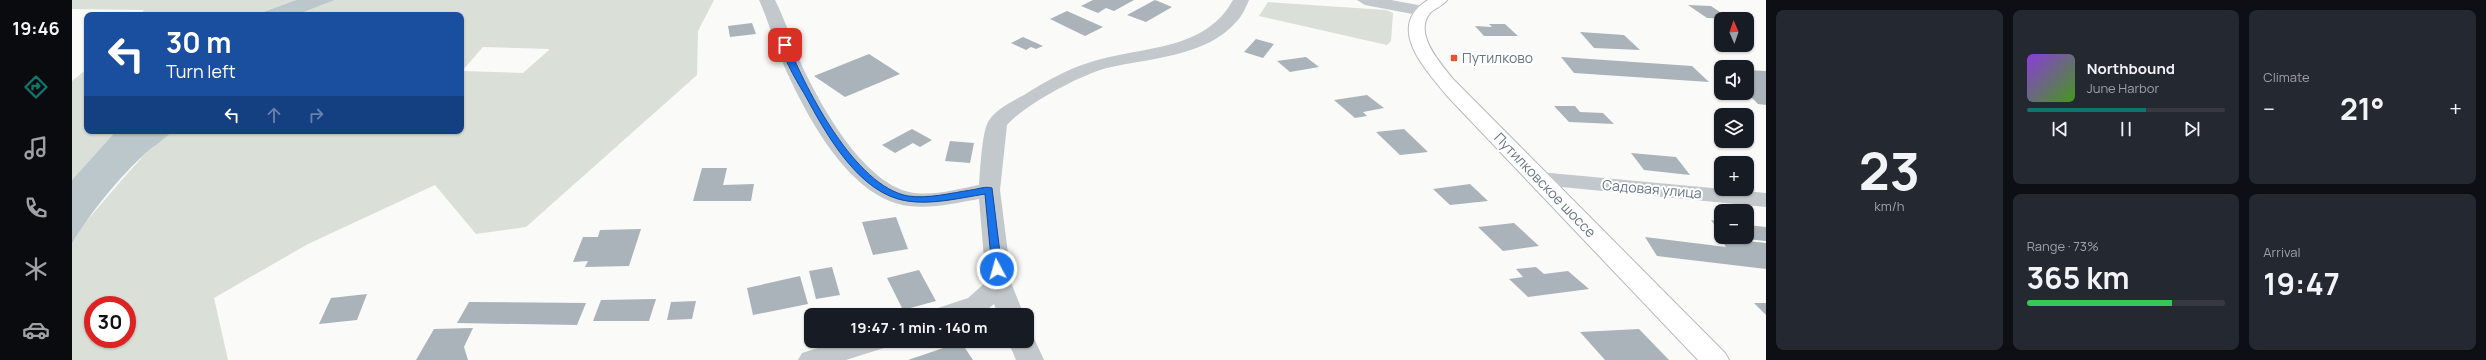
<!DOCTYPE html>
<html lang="en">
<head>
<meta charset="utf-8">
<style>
  :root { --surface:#171b24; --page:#242831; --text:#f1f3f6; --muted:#9ea1a6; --line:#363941; --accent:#0f766e }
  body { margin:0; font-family:Manrope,sans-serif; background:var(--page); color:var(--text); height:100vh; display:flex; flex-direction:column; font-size:15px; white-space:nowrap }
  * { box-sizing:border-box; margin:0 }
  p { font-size:13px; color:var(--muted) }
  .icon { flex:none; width:22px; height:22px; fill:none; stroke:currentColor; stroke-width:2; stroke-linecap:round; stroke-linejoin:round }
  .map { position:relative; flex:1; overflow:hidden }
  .details { display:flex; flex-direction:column; gap:10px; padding:10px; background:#0d0f14; width:720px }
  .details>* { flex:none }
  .hud { position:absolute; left:12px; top:12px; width:380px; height:122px; border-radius:8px; box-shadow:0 1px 3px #0004; background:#1a4fa0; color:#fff; overflow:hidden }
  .needle { width:26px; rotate:358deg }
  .tools { position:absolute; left:1642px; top:12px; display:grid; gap:8px }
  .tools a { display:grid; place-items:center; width:40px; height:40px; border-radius:8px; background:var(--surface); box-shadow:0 1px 3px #0004; font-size:20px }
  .speed { position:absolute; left:12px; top:296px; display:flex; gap:8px; font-size:20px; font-weight:700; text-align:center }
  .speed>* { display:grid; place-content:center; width:52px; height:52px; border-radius:50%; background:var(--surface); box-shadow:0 1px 3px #0004; line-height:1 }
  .speed .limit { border:6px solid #d22; background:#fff; color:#111 }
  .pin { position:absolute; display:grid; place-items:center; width:34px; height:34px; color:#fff; margin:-17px; border-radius:8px; box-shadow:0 2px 6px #0006 }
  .me { position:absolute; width:44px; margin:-22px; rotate:354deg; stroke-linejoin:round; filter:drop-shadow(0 0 3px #0008) }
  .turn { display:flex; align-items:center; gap:14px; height:84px; padding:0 16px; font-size:18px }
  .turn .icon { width:52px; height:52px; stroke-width:2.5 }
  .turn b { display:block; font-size:28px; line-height:34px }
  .lanes { display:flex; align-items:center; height:38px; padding:0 16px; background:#0003; justify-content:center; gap:20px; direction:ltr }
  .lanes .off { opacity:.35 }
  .big { font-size:30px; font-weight:700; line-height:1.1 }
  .details .tile { flex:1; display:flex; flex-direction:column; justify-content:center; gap:6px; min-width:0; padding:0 14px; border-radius:8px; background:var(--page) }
  .details .dial { align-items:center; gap:0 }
  .dial b { font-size:52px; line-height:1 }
  .song { display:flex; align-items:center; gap:12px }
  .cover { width:48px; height:48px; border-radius:6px; background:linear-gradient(135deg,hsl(270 70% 55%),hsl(100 70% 35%)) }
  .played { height:4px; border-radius:2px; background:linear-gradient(90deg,var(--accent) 60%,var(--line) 60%) }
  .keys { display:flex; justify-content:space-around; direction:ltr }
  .heat { display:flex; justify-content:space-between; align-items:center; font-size:22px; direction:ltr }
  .charge { height:6px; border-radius:3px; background:linear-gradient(90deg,#34c759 73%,var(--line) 0) }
  .details .tiles { flex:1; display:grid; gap:10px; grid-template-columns:repeat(3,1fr) }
  .tile:first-child { grid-row:span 2 }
  .trip { position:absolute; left:732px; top:308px; width:230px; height:40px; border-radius:8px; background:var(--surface); box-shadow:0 1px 3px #0004; font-weight:700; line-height:40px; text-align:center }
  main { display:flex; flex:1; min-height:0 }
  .tab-bar { display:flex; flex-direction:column; width:72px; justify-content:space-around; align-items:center; background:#090b0e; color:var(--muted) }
  .tab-bar .icon { width:28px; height:28px }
  .tab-bar .active { color:var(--accent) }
  .tab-bar b { font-size:18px; color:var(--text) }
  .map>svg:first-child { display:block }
  .green { fill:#dadfd7; fill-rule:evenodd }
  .water { fill:#bbc7cb }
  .building { fill:#aab3b9 }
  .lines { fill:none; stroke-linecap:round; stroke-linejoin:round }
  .major-casing { stroke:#b5babe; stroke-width:2 }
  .minor { fill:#c3c8cc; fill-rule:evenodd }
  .major { fill:#fff; fill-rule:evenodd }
  .route { fill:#1a73e8; stroke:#114b97 }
  .poi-dot { fill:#e4572e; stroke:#fff; stroke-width:1.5 }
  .labels { text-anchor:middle; stroke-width:4; stroke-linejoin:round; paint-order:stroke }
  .poi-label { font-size:14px; fill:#657683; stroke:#fff; text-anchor:start }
  .street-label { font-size:14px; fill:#657683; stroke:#fff }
</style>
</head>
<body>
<main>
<nav class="tab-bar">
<b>19:46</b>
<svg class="icon active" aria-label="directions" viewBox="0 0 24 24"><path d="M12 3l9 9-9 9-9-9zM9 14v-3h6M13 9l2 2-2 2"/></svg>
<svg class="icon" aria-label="music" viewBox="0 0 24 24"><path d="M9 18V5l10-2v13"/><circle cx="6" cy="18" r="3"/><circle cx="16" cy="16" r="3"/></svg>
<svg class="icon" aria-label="phone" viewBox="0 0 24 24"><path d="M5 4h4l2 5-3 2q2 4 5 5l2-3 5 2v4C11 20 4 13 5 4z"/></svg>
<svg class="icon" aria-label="climate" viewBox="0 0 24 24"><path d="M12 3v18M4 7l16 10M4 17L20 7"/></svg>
<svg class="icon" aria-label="car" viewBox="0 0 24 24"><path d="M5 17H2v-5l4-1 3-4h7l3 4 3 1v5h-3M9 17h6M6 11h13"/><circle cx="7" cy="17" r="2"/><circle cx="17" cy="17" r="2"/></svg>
</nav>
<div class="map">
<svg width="1694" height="360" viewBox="0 0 1694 360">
  <rect width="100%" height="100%" fill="#fafaf8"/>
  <!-- green -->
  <g class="green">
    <path d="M0,0H224L183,15H68L72,10L0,9Z"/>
    <path d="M263,0H642L626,31L625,75L454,227L404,234L363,185L236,244L142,298L156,360H0V244L11,225L55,174L73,154L100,131H389V15H224ZM411,47L477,49V50L451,73L390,71ZM21,305H55V339H21Z"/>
    <path d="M1196,2L1314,10L1321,13L1319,41L1315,45L1187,16Z"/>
    <path d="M15,69V131H44L0,180V81Z"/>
  </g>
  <!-- water -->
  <g class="water">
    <path d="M224,0H263L224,15H183Z"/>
    <path d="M44,131H100C93,139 83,145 74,153C50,174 15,216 0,244V180Z"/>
  </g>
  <!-- building -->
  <g class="building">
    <path d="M1021,0H1062L1042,11L1034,8L1026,13L1009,6Z"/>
    <path d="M1083,0L1100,7L1074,22L1055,15Z"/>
    <path d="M1616,5L1639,6L1658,19L1635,18Z"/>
    <path d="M995,11L1031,27L1013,36L978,19Z"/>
    <path d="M680,23L684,34L658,37L656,26Z"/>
    <path d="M1417,24H1433L1446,36H1412L1403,26L1420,27Z"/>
    <path d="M1508,32L1552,35L1568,50L1522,48Z"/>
    <path d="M951,37L971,46L964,49L959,47L954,50L939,43Z"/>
    <path d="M1184,39L1202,44L1191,58L1172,52Z"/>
    <path d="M797,54L828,74L773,97L742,76Z"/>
    <path d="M1234,57L1247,67L1218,72L1205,61Z"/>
    <path d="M1489,57L1620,66L1637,82L1502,73Z"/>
    <path d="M1675,70L1694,71V105L1686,104L1675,93Z"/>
    <path d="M1295,95L1312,108L1291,112L1295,116L1283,118L1262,100Z"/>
    <path d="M1482,106H1503L1508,112L1531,113L1542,124L1497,122Z"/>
    <path d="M840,129L860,140L848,147L841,143L823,153L810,145Z"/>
    <path d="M1332,129L1356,152L1328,155L1304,132Z"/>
    <path d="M878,141L902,143L898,163L873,161Z"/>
    <path d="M1559,153L1604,157L1618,175L1572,170Z"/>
    <path d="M630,168H655L651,185L682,184L679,201H621Z"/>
    <path d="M1398,184L1416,201L1378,205L1361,189Z"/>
    <path d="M824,217L836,249L801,255L790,222Z"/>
    <path d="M1639,220L1649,222V234Z"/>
    <path d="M1442,223L1467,246L1431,251L1406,227Z"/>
    <path d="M1675,225L1694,227V241L1664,238L1675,237Z"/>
    <path d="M569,229L557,266L513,267L516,261L501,262L511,237H526L528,230Z"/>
    <path d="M1573,237L1654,247L1648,238L1694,243V269L1585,256Z"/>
    <path d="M760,267L768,295L744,299L737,271Z"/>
    <path d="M1464,267L1472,274L1496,271L1517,289L1456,297L1437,279L1451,277L1444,269Z"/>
    <path d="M847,270L864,301L831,310L815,278Z"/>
    <path d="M728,276L736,304L681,315L675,288Z"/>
    <path d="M295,294L285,320L247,324L259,298Z"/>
    <path d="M584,299L577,321H521L529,300Z"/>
    <path d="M624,301L620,319L595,320L599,302Z"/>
    <path d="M397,302L514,303L505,325L385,323Z"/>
    <path d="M1682,303H1694V315Z"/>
    <path d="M401,328L392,347L396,360H344L362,329Z"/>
    <path d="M1567,329L1597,360H1533L1508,332Z"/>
    <path d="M889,342L901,360H836Z"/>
  </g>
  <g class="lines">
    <!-- major casing -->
    <g class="major-casing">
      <path id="major" d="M1356,0H1375C1371,6 1363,8 1358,13C1341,34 1369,64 1381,79L1653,353L1657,360H1626L1376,97C1354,70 1312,27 1356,0Z"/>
    </g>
    <!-- minor -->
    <g class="minor">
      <path d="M687,0H703C714,22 721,45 731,68C750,108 791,181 837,192C859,197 885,189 907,185C908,172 910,132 916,122C924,109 939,102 952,95C974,81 997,68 1022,61C1072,46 1133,51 1161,0H1177C1174,7 1170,16 1165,21C1135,57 1077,58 1035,68C1008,75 954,104 935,125L928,190L940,285L952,315H926L922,304C906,320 883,315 862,315L866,308L896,298L914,282L907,199C884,203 860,209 837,206C778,199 735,117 713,68C703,46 697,22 687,0Z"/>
      <path d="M1285,0H1319L1357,7L1359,11L1357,15L1351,16L1293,5Z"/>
      <path d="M1467,172L1694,193V207L1459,184L1456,179L1459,174Z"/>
      <path d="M955,332L960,334L972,360H944L936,341H955Z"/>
      <path d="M768,341H816L812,348L774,360H726L730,353Z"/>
    </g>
    <!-- major -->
    <use href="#major" class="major"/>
  </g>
  <!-- route -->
  <path class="route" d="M710,44L716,45C735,91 783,186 836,196C856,199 879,193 899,190C906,189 914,186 920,188L930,269L929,272L925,273L920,269L913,194C888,198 860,205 835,201C787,194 754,134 733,95C727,85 708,54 710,44Z"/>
  <!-- markers -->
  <rect class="poi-dot" x="1378" y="54" width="8" height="8" rx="2"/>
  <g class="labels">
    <!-- poi labels -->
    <g class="poi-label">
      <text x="1390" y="63">Путилково</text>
    </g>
    <!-- street labels -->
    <g class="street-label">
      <text transform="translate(1473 185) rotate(46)" y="5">Путилковское шоссе</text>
      <text transform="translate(1580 189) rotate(5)" y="5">Садовая улица</text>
    </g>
  </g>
</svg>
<div class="tools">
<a><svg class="needle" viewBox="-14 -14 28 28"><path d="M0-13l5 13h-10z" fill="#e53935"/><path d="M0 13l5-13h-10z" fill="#9ea1a6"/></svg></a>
<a><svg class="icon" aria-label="sound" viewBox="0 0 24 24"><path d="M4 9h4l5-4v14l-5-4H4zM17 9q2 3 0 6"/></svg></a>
<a><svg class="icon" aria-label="layers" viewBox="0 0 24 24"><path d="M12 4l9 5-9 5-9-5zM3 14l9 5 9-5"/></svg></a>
<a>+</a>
<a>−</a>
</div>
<div class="speed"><div class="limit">30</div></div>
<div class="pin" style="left:713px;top:45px;background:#d93025"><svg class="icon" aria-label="arrive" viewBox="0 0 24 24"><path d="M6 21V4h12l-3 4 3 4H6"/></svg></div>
<svg class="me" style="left:925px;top:269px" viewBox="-20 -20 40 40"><circle r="17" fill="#1a73e8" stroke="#fff" stroke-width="3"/><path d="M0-11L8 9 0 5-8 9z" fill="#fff"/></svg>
<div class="trip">19:47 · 1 min · 140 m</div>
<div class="hud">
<div class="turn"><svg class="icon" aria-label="left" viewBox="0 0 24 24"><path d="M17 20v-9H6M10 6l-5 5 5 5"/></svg><div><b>30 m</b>Turn left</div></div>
<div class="lanes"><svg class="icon" aria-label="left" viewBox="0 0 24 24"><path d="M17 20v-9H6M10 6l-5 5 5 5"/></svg><svg class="icon off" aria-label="ahead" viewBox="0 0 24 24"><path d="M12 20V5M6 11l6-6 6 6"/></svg><svg class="icon off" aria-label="right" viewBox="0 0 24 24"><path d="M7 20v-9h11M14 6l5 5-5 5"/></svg></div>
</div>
</div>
<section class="details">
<div class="tiles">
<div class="tile dial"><b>23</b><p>km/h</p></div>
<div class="tile">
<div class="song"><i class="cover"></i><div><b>Northbound</b><p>June Harbor</p></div></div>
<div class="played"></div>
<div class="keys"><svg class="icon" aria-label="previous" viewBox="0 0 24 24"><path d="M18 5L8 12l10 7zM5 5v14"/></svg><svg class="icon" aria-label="pause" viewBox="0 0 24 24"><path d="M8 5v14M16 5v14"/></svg><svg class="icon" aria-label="next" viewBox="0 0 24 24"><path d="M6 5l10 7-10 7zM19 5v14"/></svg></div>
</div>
<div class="tile"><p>Climate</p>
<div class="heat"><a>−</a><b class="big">21°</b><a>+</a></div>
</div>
<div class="tile"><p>Range · 73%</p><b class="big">365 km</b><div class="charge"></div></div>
<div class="tile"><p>Arrival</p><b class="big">19:47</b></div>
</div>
</section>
</main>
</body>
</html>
